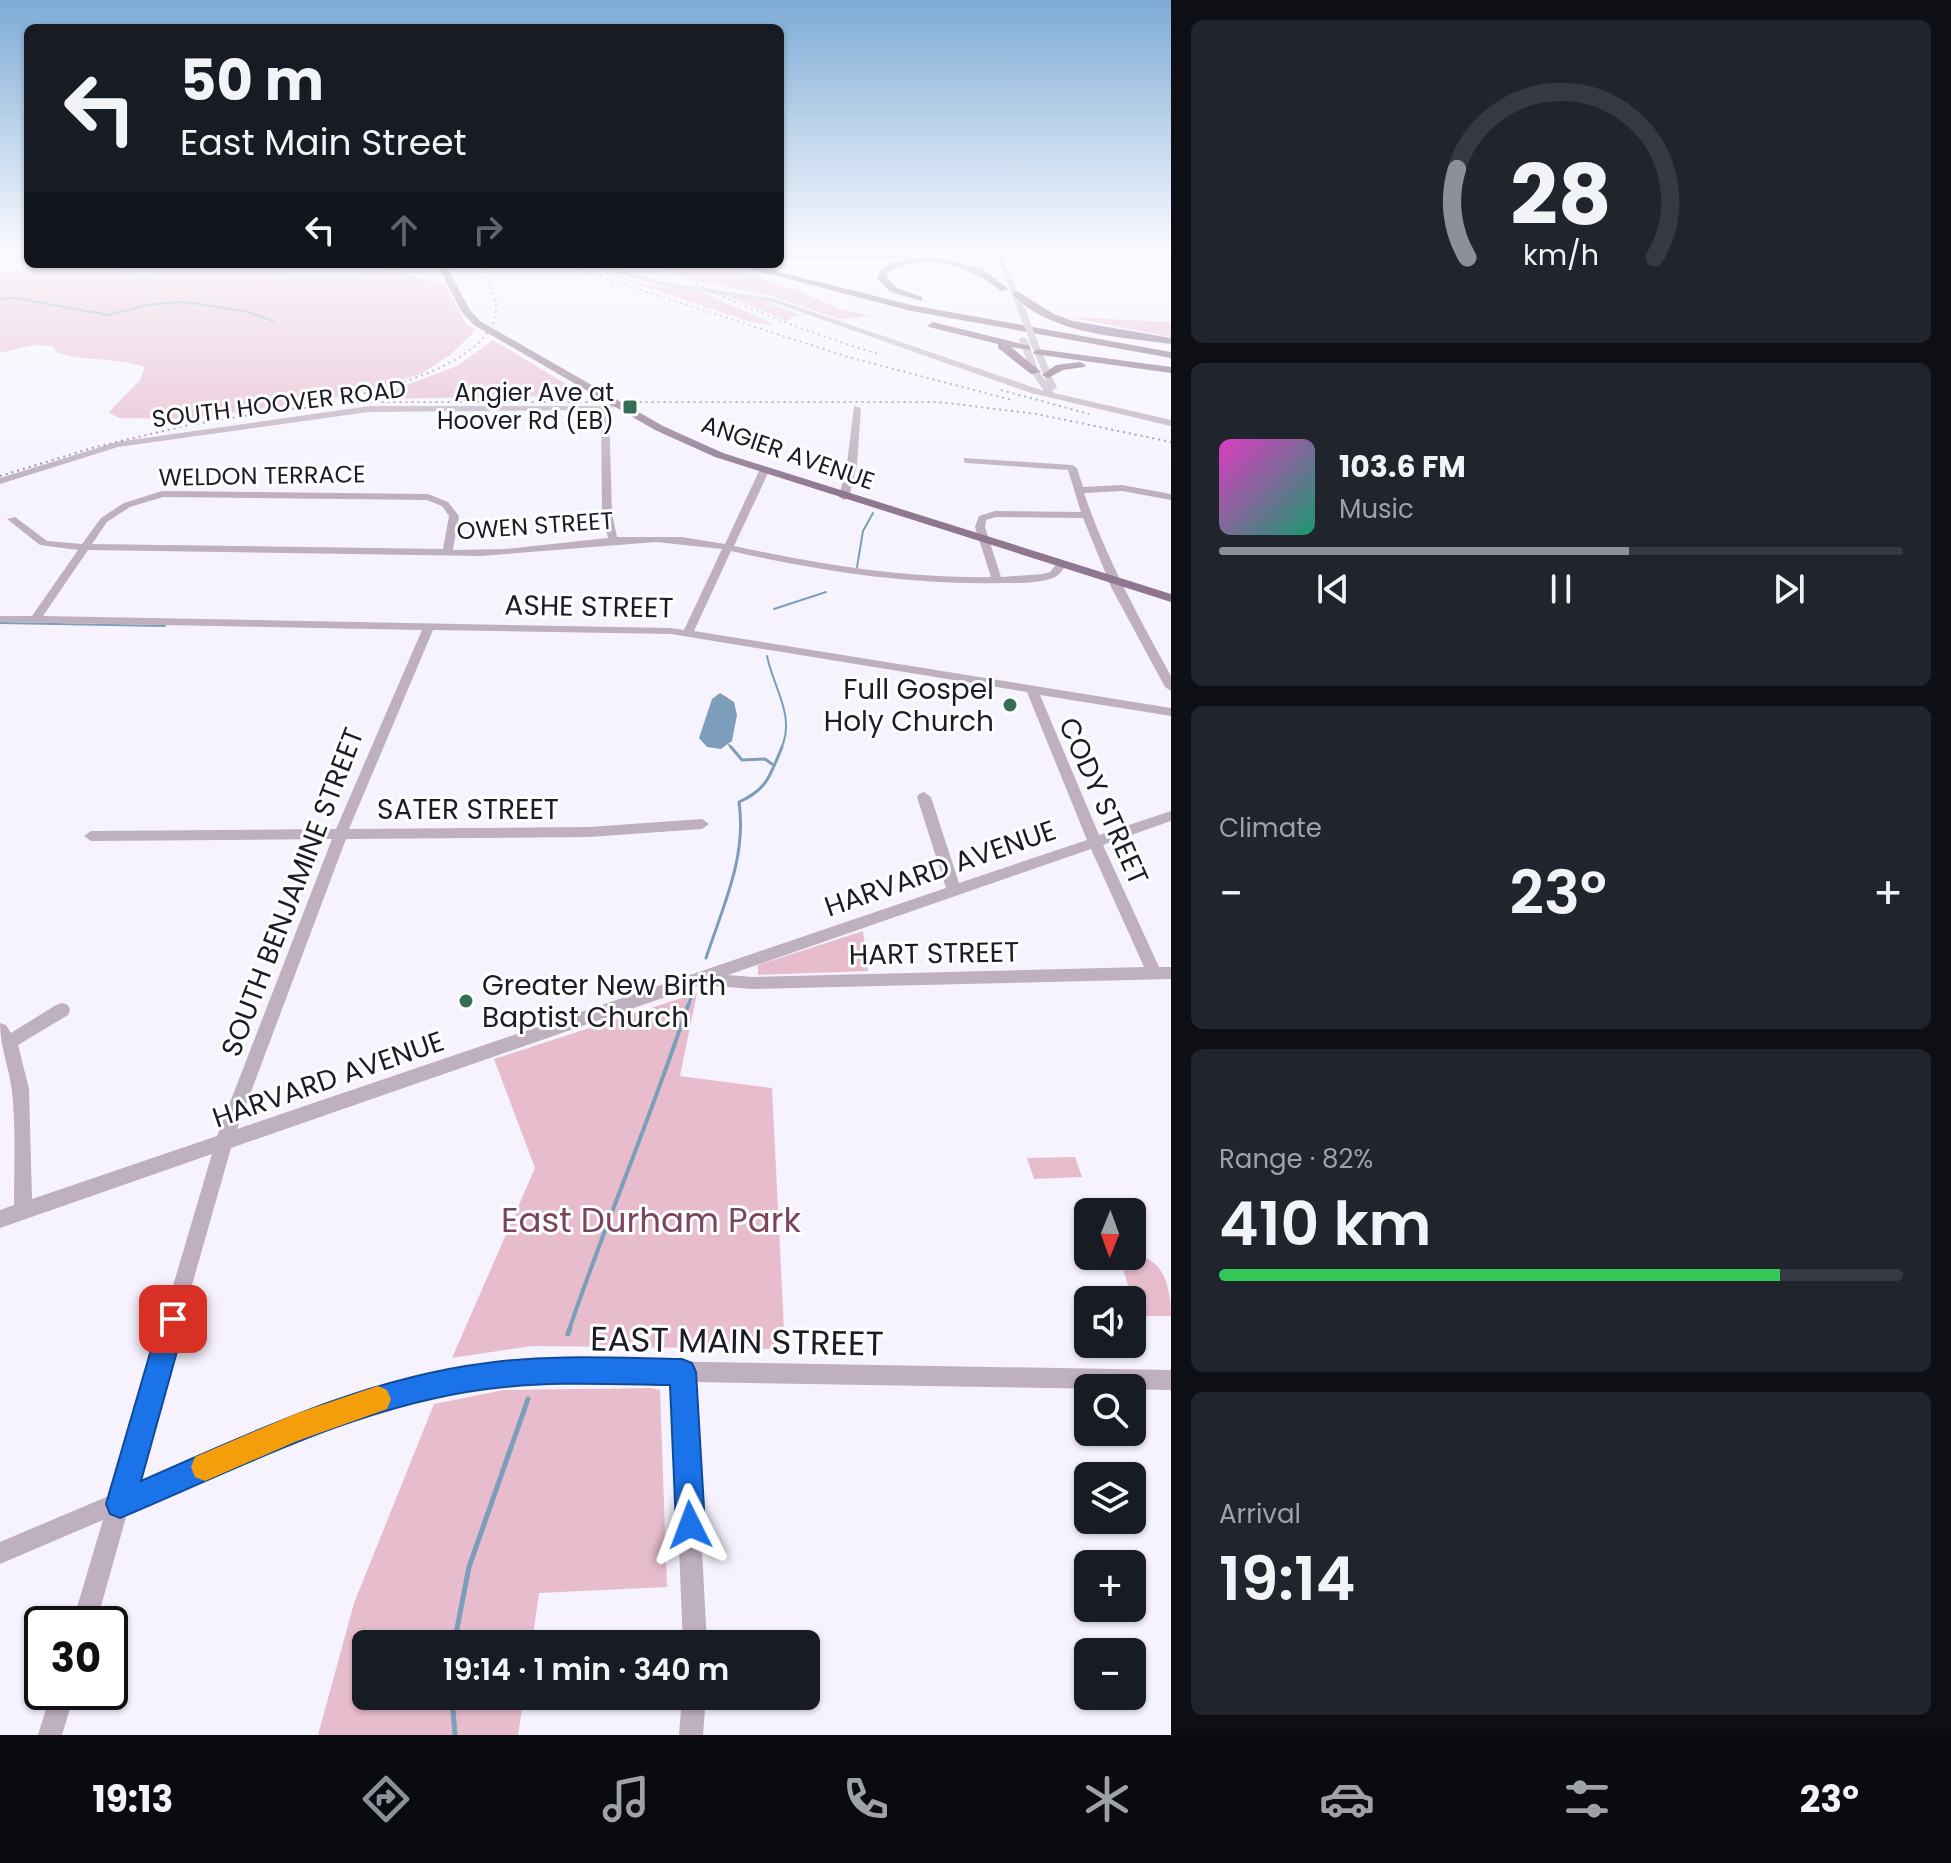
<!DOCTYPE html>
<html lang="en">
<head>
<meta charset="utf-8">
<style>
  :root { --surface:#171b24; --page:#20242c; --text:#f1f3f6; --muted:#9ea1a6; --line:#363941; --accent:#8c9099 }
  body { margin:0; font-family:Poppins,sans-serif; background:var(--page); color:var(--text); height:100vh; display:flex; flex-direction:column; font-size:30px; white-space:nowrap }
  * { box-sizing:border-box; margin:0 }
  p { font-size:26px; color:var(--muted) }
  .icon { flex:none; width:44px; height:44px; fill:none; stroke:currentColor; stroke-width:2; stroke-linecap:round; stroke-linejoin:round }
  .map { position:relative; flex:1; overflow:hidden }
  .side { display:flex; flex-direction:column; gap:20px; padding:20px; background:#0d0f14; width:780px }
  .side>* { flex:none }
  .top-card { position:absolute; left:24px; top:24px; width:760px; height:244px; border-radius:12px; box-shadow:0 2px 6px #0004; background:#171b24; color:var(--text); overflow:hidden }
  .needle { width:52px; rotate:181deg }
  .fabs { position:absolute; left:1074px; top:1198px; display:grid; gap:16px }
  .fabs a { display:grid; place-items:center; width:72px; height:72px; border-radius:12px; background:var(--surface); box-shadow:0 2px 6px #0004; font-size:40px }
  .speed { position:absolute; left:24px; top:1606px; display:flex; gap:16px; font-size:40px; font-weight:700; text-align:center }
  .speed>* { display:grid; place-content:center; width:104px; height:104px; border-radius:50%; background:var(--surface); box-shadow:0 2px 6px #0004; line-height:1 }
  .speed .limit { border:4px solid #111; border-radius:12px; background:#fff; color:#111 }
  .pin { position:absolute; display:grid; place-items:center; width:68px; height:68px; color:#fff; margin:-34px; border-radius:16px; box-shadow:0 4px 12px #0006 }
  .me { position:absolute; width:88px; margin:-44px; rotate:357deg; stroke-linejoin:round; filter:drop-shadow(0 0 6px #0008) }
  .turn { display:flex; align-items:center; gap:28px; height:168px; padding:0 24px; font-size:36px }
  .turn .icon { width:104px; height:104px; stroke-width:2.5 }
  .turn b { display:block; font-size:56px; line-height:68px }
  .lanes { display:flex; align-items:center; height:76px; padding:0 24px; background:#0003; justify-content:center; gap:40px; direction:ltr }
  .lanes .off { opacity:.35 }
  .big { font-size:60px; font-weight:600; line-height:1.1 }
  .side .tile { flex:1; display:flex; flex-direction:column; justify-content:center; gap:12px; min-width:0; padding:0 28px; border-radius:12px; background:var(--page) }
  .side .dial { align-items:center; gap:0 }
  .dial svg { height:208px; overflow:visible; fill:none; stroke:var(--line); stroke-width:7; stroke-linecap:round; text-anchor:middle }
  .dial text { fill:var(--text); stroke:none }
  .song { display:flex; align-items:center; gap:24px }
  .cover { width:96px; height:96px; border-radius:12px; background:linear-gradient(135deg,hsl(310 70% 55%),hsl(160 70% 35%)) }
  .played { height:8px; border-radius:4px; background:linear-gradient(90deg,var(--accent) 60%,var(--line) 60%) }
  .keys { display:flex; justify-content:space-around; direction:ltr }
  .heat { display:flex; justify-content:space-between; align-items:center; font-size:44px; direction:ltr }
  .charge { height:12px; border-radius:6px; background:linear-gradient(90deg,#34c759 82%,var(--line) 0) }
  .trip { position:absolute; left:352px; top:1630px; width:468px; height:80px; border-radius:12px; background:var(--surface); box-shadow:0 2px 6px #0004; font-weight:600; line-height:80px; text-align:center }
  .menu { display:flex; height:128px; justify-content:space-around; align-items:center; background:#090b0e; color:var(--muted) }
  .menu .icon { width:56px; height:56px }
  .menu .on { color:var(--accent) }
  .menu b { font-size:36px; color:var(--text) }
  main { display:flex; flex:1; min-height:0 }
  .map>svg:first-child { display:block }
  .green { fill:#e7bdce }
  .water { fill:#7d9eba }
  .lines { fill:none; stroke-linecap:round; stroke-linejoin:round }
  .stream-far3 { stroke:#7d9eba; stroke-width:2 }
  .stream-far2 { stroke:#7d9eba; stroke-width:3 }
  .stream-far1 { stroke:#7d9eba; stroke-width:4 }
  .stream { stroke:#7d9eba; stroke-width:5 }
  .minor { fill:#beb0be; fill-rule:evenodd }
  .major { fill:#8f7790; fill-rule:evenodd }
  .highway { fill:#7d627f; fill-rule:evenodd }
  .rail { stroke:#918f9a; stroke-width:2; stroke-dasharray:2 4; stroke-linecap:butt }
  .minor-bridge { stroke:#beb0be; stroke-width:7 }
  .route { fill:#1a73e8; stroke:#114b97; stroke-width:2 }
  .slow { fill:#f59e0b }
  .poi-dot { fill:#366e55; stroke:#fff; stroke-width:3 }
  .labels { text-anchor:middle; stroke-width:6; stroke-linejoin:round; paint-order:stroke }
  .far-poi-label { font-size:24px; fill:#1d1b25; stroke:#fff; text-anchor:end }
  .far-street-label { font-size:24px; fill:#1d1b25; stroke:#fff }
  .street-label { font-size:28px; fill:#1d1b25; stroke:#fff }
  .poi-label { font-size:28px; fill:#1d1b25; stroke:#fff; text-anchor:end }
  .near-park-label { font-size:34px; fill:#7c435d; stroke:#fff }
  .near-street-label { font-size:34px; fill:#1d1b25; stroke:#fff }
</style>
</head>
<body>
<main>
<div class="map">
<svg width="1171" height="1735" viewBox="0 0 1171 1735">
  <rect width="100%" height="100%" fill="#f6f3ff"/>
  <!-- green -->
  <g class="green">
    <path d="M665,264H716L796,290L840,309L888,320L870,316L839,319L768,295L695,281Z"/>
    <path d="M0,271H110L147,275L156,272L350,275L395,271L445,285L466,324L474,329L472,334L451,354L423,373L377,388L330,399L189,419L119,418L109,412L140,380L145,367C116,357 85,362 56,352L53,346L33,345L0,353Z"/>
    <path d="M606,273L654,286L701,292L772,323L769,325L750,322Z"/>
    <path d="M719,293L764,301L803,316L792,317L787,321Z"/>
    <path d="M1069,317L1171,322V337Z"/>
    <path d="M493,340L566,384L557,396L370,399L457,366Z"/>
    <path d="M863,931L868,971L758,975V965Z"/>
    <path d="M697,993L680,1076L772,1088L785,1349L532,1346L452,1358L535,1168L494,1059Z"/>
    <path d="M1075,1157L1082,1177L1034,1179L1027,1158Z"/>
    <path d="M1132,1255C1164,1256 1171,1288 1171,1316H1138L1121,1263Z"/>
    <path d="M651,1388L660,1390L667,1587L539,1593L532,1644H366V1696H524L518,1735H318L354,1603L434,1404L504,1390Z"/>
  </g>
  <!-- water -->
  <path class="water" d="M720,693L734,702L737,715L732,741L721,749L707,747L699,738L712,699Z"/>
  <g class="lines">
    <!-- stream-far3 -->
    <g class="stream-far3">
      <path d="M0,299L15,298L108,315L147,305L184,302L245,311L273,321"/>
      <path d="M857,567L863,531L873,513"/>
      <path d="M774,609L826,592"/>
      <path d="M0,623L165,626"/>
      <path d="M767,656C774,690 796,716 781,749"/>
      <path d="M729,745L733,749"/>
    </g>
    <!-- stream-far2 -->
    <g class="stream-far2">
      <path d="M731,747L742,760L765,759L772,764"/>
      <path d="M706,958C723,906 747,857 739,802C768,789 770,775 782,747"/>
      <path d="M688,1007L692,994"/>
    </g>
    <!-- stream-far1 -->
    <path class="stream-far1" d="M569,1330C606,1221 652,1115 688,1005"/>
    <!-- stream -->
    <g class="stream">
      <path d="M568,1334L570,1328"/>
      <path d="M454,1644L469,1567L528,1399"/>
      <path d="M452,1696L455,1735"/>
    </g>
    <!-- minor -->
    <g class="minor">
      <path d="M993,252L1171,253V257L1002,255L1028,316L1024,318L1020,316L998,258L993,254Z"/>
      <rect x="0" y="256" width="28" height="4"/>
      <path d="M588,264H598L663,282L775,299L1044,391L1031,372L1019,339L1023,337L1027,339L1039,372L1047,383L1029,340L1036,338L1057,388L1052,390L1054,393L1171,420V426L1031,393L772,302L662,286Z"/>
      <path d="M616,402L620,404L619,406L609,408L612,514L617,537H681L725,544L759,471L764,468L769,471L734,546C818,564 905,579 991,577L975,527L979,516L995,511L1081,512L1068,470L967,463L964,462V458L1072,465L1077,468L1083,487L1122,485L1171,494V500L1122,491L1084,493C1106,558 1138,616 1171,676V691L1165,687L1112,589L1083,518L996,517L986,520L985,527L1001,577L1043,574L1050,572L1058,562H1066L1067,564C1063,569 1060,575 1055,577C1040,584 1016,583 1000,583C909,585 819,571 731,551L694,631L1171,708V716L1040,695L1099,835L1171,811V821L1103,845L1159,967H1171V979L753,989L700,985L231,1148L135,1485L295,1418L394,1385L463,1369L581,1360L1171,1370V1390L693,1382L707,1644H683L672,1382L581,1380L463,1389L394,1405L296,1438L128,1510L96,1624H72L103,1520L0,1564V1542L111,1495L212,1154L0,1228V1210L14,1205C14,1167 16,1129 12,1091C9,1067 0,1047 0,1023L6,1025L11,1033L56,1005L62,1003L68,1005L70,1010L68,1015L18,1045L29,1089L32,1199L217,1136L332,839L91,841L84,836L91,831L336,829L422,630L0,622V616H32L78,550L40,545L7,519L15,517L47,541L82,544L101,518L124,503L162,491L428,494L448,502L459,516L453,550L506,549L608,538L602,514L601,410L369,412L118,447L0,484V478L117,442L369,406H598ZM163,497L427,500L442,506L449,516L443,549L92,544L107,522L130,507ZM656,542L722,549L684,630L671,628L43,616L88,550L481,556ZM433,630L671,634L1027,692L1087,840L959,883L931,797L924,792L919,794L917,797L946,888L237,1129L346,839L589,837L702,829L709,824L702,819L589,827L349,829ZM1091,849L1144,967L753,977L728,975Z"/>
      <path d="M854,406L861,408L857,464L849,497L844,500L839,497L847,464Z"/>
      <path d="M51,1692H75L62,1735H38Z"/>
      <path d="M682,1696H706L703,1735H679Z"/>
    </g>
    <!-- major -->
    <path class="major" d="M437,264H445L470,310L480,321L663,426L723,453L1171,594V602L715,457L655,430L474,325L461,311Z"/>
    <!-- highway -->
    <g class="highway">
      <path d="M995,250L998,255L947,257L942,254L947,251Z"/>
      <path d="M780,252H907L912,255L907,258H780Z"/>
      <path d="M929,256L982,269L1009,289L1001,291C969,265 926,252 888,272L887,278L897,288L922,297V301L891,292L877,279L881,269L894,262Z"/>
      <path d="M731,264H747L911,305L1171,352V358L911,311Z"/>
      <path d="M1017,291L1054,314L1073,321L1171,338V344C1118,336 1052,335 1012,294Z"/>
      <path d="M933,322L1030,346V350L1011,347L1041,372L1031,374L998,348V344L929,327L928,325Z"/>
      <path d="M1038,349L1171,367V373L1034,354L1033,352Z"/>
      <path d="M1080,362L1086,365L1084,367L1063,370L1048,378L1042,375L1056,365Z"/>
    </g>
    <!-- rail -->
    <g class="rail">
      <path d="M560,264L848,357L1012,400"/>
      <path d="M659,264C730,304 804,331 881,355"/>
      <path d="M1001,390L1089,414"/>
      <path d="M358,395C397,385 492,360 496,310C497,293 486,278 478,264"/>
      <path d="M0,476L92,448L184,426L278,410L373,402H938L1037,414L1171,442"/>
    </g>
    <!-- minor-bridge -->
    <path class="minor-bridge" d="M1024,316L1033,340"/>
  </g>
  <!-- sky -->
  <linearGradient id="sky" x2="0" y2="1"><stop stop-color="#7dabd6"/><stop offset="0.51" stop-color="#fbfaff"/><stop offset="1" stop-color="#fbfaff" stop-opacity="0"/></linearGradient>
  <rect width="1171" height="491" fill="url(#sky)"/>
  <!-- route -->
  <path class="route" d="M173,1307L182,1310L186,1319L141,1481C253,1432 365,1378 487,1363C551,1354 617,1358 682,1359L692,1363L696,1372L705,1525L700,1535L690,1539L680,1535L676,1525L670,1385C609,1384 547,1381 487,1389C356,1406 240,1468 120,1518L110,1514L106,1504L160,1319L164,1310Z"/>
  <!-- slow -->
  <path class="slow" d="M378,1386L387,1390L391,1399L387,1409L297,1441L205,1481L195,1477L191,1467L195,1457L295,1414Z"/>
  <!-- markers -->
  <g class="poi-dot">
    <rect x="622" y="399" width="16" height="16" rx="4"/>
    <circle cx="1010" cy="705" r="8"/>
    <circle cx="466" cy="1001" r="8"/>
  </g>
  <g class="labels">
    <!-- far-poi labels -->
    <g class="far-poi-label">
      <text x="614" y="401">Angier Ave at<tspan x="614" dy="28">Hoover Rd (EB)</tspan></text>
    </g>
    <!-- far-street labels -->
    <g class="far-street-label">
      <text transform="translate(279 404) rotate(-7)" y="8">SOUTH HOOVER ROAD</text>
      <text transform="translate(788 453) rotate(19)" y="8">ANGIER AVENUE</text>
      <text transform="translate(262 476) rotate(-1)" y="8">WELDON TERRACE</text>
      <text transform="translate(535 526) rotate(-4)" y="8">OWEN STREET</text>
    </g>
    <!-- street labels -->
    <g class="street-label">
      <text transform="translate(589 606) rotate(1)" y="10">ASHE STREET</text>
      <text transform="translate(1104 801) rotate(66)" y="10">CODY STREET</text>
      <text x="468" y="819">SATER STREET</text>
      <text transform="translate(940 868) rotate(-19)" y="10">HARVARD AVENUE</text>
      <text transform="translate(292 892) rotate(-69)" y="10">SOUTH BENJAMINE STREET</text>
      <text transform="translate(934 953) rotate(-1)" y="10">HART STREET</text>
      <text transform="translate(328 1079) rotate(-19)" y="10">HARVARD AVENUE</text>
    </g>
    <!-- poi labels -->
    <g class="poi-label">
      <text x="994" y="699">Full Gospel<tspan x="994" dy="32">Holy Church</tspan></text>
      <text x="482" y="995" text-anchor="start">Greater New Birth<tspan x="482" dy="32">Baptist Church</tspan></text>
    </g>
    <!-- near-park labels -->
    <g class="near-park-label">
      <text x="651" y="1232">East Durham Park</text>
    </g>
    <!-- near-street labels -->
    <g class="near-street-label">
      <text transform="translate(737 1341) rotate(1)" y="12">EAST MAIN STREET</text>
    </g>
  </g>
</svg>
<div class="fabs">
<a><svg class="needle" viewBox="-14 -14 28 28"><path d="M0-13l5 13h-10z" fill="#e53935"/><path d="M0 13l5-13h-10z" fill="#9ea1a6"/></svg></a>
<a><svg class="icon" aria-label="sound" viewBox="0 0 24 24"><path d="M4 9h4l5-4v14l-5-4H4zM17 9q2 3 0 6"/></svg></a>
<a><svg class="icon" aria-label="search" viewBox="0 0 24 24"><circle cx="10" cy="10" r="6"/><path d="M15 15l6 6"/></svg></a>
<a><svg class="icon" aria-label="layers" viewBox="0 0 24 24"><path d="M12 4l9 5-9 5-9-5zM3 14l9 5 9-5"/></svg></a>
<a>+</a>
<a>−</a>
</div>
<div class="speed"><div class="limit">30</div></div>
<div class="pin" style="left:173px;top:1319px;background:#d93025"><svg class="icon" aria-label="arrive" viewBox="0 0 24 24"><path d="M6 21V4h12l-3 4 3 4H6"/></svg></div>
<svg class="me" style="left:690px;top:1525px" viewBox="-20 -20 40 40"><path d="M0-17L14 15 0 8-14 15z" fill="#1a73e8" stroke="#fff" stroke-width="4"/></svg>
<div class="trip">19:14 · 1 min · 340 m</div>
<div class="top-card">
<div class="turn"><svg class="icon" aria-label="left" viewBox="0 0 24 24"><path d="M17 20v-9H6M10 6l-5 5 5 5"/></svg><div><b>50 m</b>East Main Street</div></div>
<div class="lanes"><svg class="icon" aria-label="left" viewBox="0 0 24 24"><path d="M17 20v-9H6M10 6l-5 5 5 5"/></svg><svg class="icon off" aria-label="ahead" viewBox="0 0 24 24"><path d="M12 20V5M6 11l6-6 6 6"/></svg><svg class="icon off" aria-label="right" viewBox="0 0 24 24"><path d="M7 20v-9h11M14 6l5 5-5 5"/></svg></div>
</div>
</div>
<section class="side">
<div class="tile dial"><svg viewBox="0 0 100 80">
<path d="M14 69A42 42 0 1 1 86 69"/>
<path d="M14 69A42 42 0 0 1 10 35" stroke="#8c9099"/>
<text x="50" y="56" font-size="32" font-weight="700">28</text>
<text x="50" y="72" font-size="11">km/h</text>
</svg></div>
<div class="tile">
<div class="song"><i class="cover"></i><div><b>103.6 FM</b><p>Music</p></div></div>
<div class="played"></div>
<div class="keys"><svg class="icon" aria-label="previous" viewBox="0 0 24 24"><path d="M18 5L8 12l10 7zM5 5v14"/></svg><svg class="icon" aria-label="pause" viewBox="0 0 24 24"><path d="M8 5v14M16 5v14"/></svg><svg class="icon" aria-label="next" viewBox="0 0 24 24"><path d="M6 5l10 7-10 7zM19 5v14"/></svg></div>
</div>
<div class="tile"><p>Climate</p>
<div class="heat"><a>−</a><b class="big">23°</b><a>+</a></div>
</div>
<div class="tile"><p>Range · 82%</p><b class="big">410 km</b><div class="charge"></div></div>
<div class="tile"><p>Arrival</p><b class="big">19:14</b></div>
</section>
</main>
<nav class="menu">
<b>19:13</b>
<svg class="icon on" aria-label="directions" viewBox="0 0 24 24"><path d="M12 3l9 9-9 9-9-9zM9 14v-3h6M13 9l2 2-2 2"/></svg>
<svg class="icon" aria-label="music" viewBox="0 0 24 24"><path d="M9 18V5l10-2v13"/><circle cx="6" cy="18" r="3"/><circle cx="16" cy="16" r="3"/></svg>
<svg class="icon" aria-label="phone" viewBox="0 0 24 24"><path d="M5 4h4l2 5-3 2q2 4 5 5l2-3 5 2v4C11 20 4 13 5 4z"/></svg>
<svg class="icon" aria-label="climate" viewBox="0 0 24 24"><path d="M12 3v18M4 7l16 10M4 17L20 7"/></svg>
<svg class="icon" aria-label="car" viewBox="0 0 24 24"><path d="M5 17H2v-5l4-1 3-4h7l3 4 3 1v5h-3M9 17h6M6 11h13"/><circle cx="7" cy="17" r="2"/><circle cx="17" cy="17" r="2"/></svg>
<svg class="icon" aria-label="filters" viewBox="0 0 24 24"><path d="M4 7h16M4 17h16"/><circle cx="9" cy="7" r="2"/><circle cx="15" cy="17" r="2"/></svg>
<b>23°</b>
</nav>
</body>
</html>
